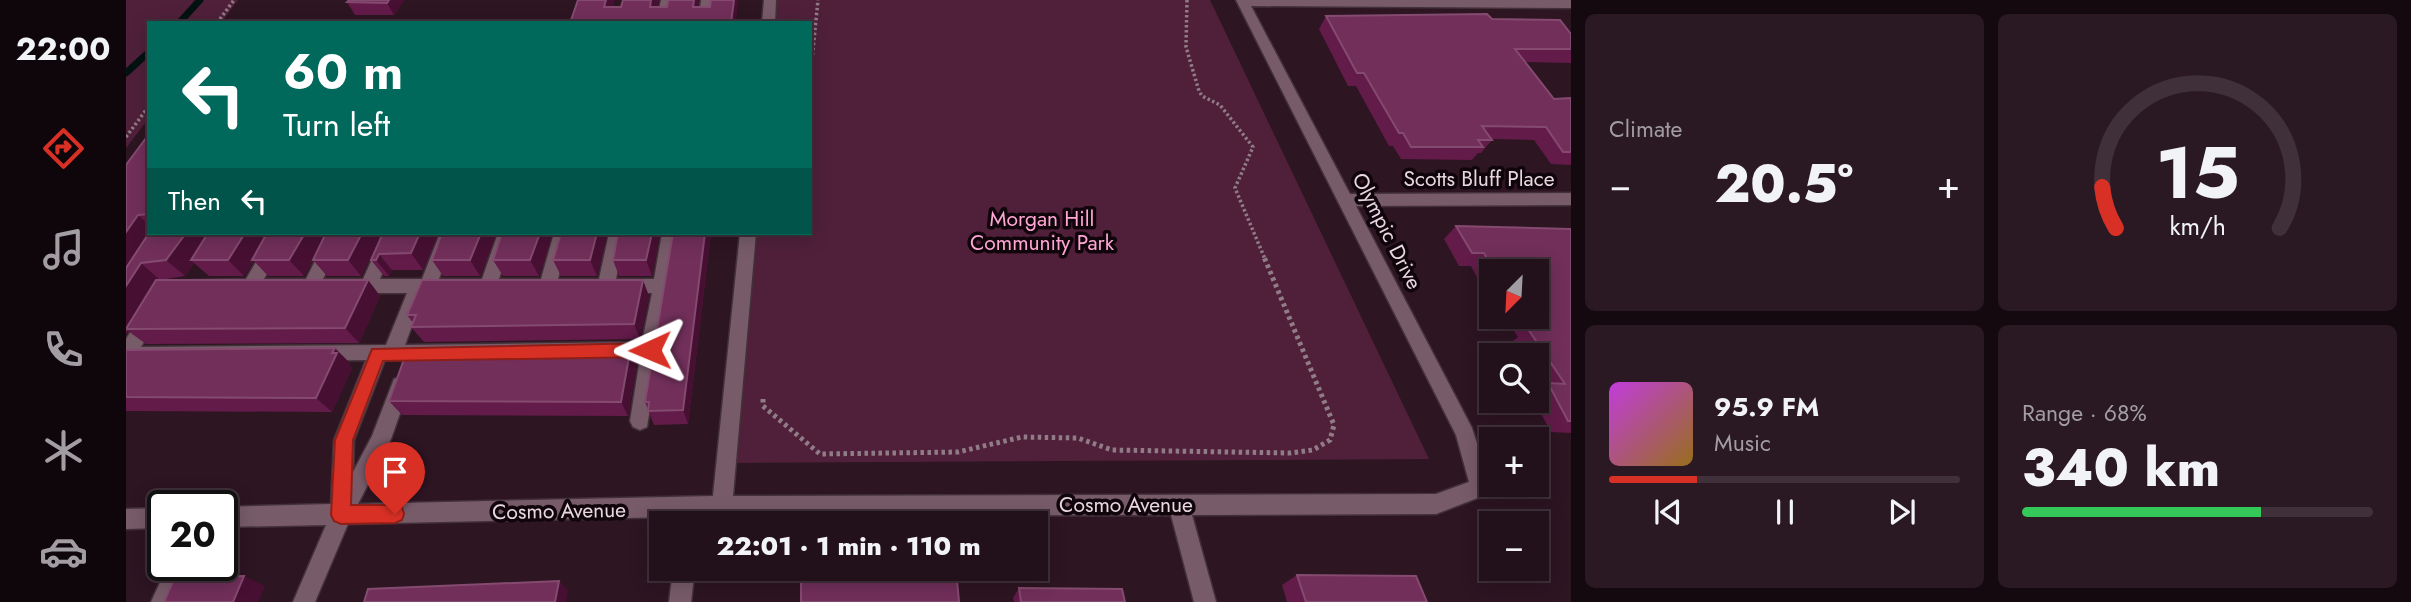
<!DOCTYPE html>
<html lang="en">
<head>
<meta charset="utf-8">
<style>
  :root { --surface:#22101a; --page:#2a1923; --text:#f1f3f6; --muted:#a29da2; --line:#3f3039; --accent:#d93025 }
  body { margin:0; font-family:Jost,sans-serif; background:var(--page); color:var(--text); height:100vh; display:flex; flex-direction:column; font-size:26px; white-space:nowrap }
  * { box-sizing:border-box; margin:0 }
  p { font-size:23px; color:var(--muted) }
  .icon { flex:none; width:38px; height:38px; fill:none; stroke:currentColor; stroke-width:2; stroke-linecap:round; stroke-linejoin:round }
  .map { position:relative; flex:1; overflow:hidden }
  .panel { display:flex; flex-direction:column; gap:14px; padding:14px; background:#13090e; width:840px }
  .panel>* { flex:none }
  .banner { position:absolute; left:21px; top:21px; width:665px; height:214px; border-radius:0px; box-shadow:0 4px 18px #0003,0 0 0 2px var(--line); background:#00695c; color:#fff; overflow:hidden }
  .needle { width:46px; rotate:204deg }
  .fabs { position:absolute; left:1353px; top:259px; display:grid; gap:14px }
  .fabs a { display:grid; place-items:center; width:70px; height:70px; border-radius:0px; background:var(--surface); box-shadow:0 4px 18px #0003,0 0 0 2px var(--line); font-size:35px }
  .speed { position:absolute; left:21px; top:490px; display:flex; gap:14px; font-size:35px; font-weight:700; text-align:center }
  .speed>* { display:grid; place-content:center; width:91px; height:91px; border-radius:50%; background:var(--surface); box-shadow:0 4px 18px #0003,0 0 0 2px var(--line); line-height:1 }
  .speed .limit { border:4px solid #111; border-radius:10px; background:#fff; color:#111 }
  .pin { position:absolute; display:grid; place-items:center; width:60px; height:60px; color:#fff; margin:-72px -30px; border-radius:50% 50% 50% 0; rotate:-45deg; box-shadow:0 0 7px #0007 }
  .pin .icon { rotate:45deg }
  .me { position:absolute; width:77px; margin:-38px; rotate:269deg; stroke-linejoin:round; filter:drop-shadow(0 0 5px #0008) }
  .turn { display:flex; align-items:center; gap:24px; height:147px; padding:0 21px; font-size:32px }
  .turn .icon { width:91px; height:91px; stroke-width:2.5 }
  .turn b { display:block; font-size:49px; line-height:60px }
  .then { display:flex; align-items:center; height:66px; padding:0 21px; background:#0003; gap:14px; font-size:26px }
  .big { font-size:52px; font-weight:800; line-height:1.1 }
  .panel .tile { flex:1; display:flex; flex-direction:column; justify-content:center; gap:10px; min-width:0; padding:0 24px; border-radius:10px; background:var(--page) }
  .panel .dial { align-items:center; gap:0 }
  .dial svg { height:182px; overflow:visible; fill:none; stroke:var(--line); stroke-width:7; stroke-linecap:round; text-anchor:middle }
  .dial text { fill:var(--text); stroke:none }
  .song { display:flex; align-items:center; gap:21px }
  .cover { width:84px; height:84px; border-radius:10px; background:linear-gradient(135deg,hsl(290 70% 55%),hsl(40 70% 35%)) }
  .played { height:7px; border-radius:4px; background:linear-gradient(90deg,var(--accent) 25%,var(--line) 25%) }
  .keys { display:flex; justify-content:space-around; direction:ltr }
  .heat { display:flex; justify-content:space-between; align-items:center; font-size:38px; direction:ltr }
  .charge { height:10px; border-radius:5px; background:linear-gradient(90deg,#34c759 68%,var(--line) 0) }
  .panel .tiles { flex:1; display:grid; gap:14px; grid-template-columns:repeat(2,1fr) }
  .trip { position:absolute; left:523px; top:511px; width:399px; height:70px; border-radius:0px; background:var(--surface); box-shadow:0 4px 18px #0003,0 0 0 2px var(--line); font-weight:800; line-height:70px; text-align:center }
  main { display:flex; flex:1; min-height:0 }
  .menu { display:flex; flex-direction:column; width:126px; justify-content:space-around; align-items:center; background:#0e060a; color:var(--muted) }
  .menu .icon { width:49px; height:49px }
  .menu .current { color:var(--accent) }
  .menu b { font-size:32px; color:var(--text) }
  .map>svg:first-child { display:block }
  .green { fill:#50203b }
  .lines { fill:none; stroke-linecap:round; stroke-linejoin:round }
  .stream { stroke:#021211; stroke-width:7 }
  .minor-casing { stroke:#43313a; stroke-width:3 }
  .path-far1 { stroke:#907c86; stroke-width:3.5; stroke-dasharray:2.5 2.5; stroke-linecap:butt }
  .path { stroke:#907c86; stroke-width:5; stroke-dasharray:3.5 3.5; stroke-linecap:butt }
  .minor { fill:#785b69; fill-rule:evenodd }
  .wall { fill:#631b49 }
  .shaded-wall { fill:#471033 }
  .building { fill:#712f5a; stroke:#844a6f; stroke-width:2 }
  .route { fill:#d93025; stroke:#8d1f18; stroke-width:2 }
  .labels { text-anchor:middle; stroke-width:7; stroke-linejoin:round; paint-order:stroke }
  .street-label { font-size:21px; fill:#e9d7e0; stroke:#0f050a }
  .park-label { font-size:21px; fill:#ffa6d5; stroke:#0f050a }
</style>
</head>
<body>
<main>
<nav class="menu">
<b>22:00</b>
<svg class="icon current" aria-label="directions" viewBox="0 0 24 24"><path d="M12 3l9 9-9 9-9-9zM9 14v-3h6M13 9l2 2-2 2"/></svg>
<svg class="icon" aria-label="music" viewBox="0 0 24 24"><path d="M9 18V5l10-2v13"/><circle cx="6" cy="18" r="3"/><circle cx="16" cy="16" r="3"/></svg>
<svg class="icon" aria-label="phone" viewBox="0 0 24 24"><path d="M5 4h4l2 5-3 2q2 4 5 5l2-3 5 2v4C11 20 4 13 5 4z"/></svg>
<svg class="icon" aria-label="climate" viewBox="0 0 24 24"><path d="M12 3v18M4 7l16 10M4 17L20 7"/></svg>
<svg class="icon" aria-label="car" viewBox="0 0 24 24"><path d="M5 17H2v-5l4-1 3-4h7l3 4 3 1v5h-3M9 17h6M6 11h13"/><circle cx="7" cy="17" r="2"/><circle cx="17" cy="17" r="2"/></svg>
</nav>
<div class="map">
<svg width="1445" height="602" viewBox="0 0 1445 602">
  <rect width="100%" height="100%" fill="#2d1522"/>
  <!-- green -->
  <g class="green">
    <path d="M0,0H112L95,23H23V118L0,148Z"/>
    <path d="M643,0H1084L1303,459L602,463L622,233H684V23H641Z"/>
  </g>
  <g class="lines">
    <!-- stream -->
    <g class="stream">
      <path d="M53,23L74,0"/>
      <path d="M0,73L23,52"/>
    </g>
    <!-- minor casing -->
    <g class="minor-casing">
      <g id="minor">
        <path d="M535,0H547L543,23H530Z"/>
        <path d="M575,0H587L585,23H572Z"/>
        <path d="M638,0H650L649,23H636Z"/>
        <path d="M1110,0H1445V8L1125,6L1224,194L1445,193V205L1230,206L1346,428L1365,487L1362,494L1310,514L1066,515L1090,602H1068L1045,515L596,516L222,524L189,602H167L200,525L96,527V507L205,504L208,440L240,360L0,363V339L36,281L120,279L147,233H163L138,279H180L203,233H219L197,279H237L258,233H274L254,279H296L314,233H330L313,279H356L372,233H388L373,279H415L428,233H444L432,279H473L483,233H499L490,279H528L536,233H552L521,427L514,430L507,427L504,421L514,358L259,360L228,440L227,472L246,436L268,379L275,377L282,379L284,385L265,439L232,504L587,496L614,233H630L607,496L1310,494L1343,482L1330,435ZM47,293H281L260,345L15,347ZM298,293H526L516,342L279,345Z"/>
        <path d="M37,508V528L0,529V509Z"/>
        <path d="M42,565H64L47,602H25Z"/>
        <path d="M547,569H569L565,602H543Z"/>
      </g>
    </g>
    <!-- path-far1 -->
    <g class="path-far1">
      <path d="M1061,0L1060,47L1073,91L1076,96L1094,105L1127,147L1109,188L1139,259"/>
      <path d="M91,23L108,0"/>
      <path d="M685,70L692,0"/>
      <path d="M0,137L23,106"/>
    </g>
    <!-- path -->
    <path class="path" d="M637,399V406L694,454L832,452L896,437L952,438L986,450L1164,453L1187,450L1204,440L1208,425L1138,257"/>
    <!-- minor -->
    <use href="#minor" class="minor"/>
  </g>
  <!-- wall -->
  <g class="wall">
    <path d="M223,0H278L268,15H229L221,2Z"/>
    <path d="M1200,16L1366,19L1445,34V63L1399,62L1428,99L1445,98V165L1425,164L1408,140L1365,139L1366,140L1355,153H1352L1346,160L1275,159L1267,146H1263L1230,86H1222L1193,29Z"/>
    <path d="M23,134V233H257L235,276H201L187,260L178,276H142L128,261L118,276H83L68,263L59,276L34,280H242L254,296L233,343L20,344L2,331L0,334V165Z"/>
    <path d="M1330,226L1445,229V433L1425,432L1408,401H1410V391L1417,387L1410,378V355H1396L1387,341L1392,337L1379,317H1410V271H1365V295L1361,289H1357L1345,266H1333L1318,239Z"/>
    <path d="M257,233H313L297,270H266L263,276H258L245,260Z"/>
    <path d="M371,233L354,276H317L306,260Z"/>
    <path d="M376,233H427L413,276H377L367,260Z"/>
    <path d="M482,233L471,276H435L427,260Z"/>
    <path d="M534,233L526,276H493L487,260Z"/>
    <path d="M547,233H585L562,424L528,425L519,402Z"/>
    <path d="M523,296L514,339L298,342L285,327L287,323L281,315Z"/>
    <path d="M505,346L511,361L502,416L276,415L263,401Z"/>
    <path d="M0,350L224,363L223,365L226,368L206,412L0,411Z"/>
    <path d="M1171,575L1301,602H1161L1156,585Z"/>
    <path d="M893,588L999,602H888L887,598Z"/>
  </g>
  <!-- shaded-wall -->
  <g class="shaded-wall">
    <path d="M263,0H278L268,15L261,3Z"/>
    <path d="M480,0H489L483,23L478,7Z"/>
    <path d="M525,0H533L528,23L524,7Z"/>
    <path d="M568,0H573L570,23L567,7Z"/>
    <path d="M608,0H612L610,23H605Z"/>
    <path d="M12,215L23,225V233H29L0,277V232Z"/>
    <path d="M60,233H88L65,260L68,263L59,276L40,260Z"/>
    <path d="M119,233H146L126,260L128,261L118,276L102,260Z"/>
    <path d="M179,233H202L178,276L163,260Z"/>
    <path d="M236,233H257L235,276L222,260Z"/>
    <path d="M294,233H313L297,270L285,253Z"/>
    <path d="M355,233H371L354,276L344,260Z"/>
    <path d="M414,233H427L413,276L404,260Z"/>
    <path d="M471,233H482L471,276L464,260Z"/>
    <path d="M526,233H534L526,276L520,260Z"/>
    <path d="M579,233H585L562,424L557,410Z"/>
    <path d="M253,254L266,270L263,276L250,260Z"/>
    <path d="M15,263L34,280L0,329V286Z"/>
    <path d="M242,280L254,296L233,343L219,328Z"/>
    <path d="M517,280L523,296L514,339L508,324Z"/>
    <path d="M505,346L511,361L502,416L495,402Z"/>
    <path d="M209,348L224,363L223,365L226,368L206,412L190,398Z"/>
    <path d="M118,576L139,586L132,602H107Z"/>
    <path d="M433,581L442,590L440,602H429Z"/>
  </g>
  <!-- building -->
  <g class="building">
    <path d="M223,0H263L261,3L221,2Z"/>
    <path d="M452,0H480L478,7H495L497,0H525L524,7H541L542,0H568L567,7H584L585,0H608L605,23H444Z"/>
    <path d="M1361,14L1366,19L1434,20L1445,34V49H1389L1428,99L1445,98V152H1437L1420,127L1356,126L1366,140H1352L1357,147H1285L1277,133H1273L1238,73H1231L1200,16Z"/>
    <path d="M23,134V214L12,215L0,232V165Z"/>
    <path d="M1330,226L1445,229V421H1442L1422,383L1439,384L1402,329H1410L1402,317H1410V271H1368L1358,253H1346Z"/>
    <path d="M23,233H60L40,260L15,263L0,286V268Z"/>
    <path d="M82,233H119L102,260H65Z"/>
    <path d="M141,233H179L163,260H126Z"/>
    <path d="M200,233H236L222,260H187Z"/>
    <path d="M257,233H294L285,253L253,254L250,260H245Z"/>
    <path d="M316,233H355L344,260H306Z"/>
    <path d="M376,233H414L404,260H367Z"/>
    <path d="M435,233H471L464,260H427Z"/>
    <path d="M492,233H526L520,260H487Z"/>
    <path d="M547,233H579L557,410L522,411L523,402H519Z"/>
    <path d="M30,280H242L219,328L0,329Z"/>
    <path d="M296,280H517L508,324L285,327L290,315H281Z"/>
    <path d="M505,346L495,402L263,401L282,348Z"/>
    <path d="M209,348L206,353H211L190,398L0,397V350Z"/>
    <path d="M714,573V580H831L833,602H675V574Z"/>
    <path d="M1171,575L1290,576L1301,602H1180Z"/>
    <path d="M118,576L107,602H38L49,577Z"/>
    <path d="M433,581L429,602H238L242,589Z"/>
    <path d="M893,588L996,589L999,602H895Z"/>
  </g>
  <!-- route -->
  <path class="route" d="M524,343L530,345L533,350L530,355L524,357L257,361L227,440L225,505H269L276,507L278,514L276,520L269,523L215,524L208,521L205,515L209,440L246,349Z"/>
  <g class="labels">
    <!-- street labels -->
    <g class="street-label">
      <text x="1353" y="186">Scotts Bluff Place</text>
      <text transform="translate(1261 231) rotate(63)" y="7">Olympic Drive</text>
      <text x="1000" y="512">Cosmo Avenue</text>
      <text transform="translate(433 511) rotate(-1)" y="7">Cosmo Avenue</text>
    </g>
    <!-- park labels -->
    <g class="park-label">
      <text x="916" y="226">Morgan Hill<tspan x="916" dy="24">Community Park</tspan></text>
    </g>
  </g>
</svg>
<div class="fabs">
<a><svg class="needle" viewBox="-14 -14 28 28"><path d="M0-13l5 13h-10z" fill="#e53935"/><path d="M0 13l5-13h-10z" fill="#a29da2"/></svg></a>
<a><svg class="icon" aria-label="search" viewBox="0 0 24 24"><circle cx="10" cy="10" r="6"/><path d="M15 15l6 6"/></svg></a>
<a>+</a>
<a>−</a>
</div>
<div class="speed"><div class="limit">20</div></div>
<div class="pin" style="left:269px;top:514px;background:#d93025"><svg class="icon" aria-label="arrive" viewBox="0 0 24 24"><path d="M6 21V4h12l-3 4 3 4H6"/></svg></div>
<svg class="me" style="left:524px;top:350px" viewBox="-20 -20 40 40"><path d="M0-17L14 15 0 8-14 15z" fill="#d93025" stroke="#fff" stroke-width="4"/></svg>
<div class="trip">22:01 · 1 min · 110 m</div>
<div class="banner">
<div class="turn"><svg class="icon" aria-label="left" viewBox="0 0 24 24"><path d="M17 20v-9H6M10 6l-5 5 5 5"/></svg><div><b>60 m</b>Turn left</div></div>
<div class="then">Then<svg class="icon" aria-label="left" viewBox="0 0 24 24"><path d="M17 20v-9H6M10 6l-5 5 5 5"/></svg></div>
</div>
</div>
<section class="panel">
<div class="tiles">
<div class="tile"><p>Climate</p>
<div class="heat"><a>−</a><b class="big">20.5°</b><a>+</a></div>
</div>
<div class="tile dial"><svg viewBox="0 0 100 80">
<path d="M14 69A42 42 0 1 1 86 69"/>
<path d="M14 69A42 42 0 0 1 8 51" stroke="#d93025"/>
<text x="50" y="56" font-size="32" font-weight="700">15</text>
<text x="50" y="72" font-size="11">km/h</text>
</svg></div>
<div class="tile">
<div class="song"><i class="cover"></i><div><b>95.9 FM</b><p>Music</p></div></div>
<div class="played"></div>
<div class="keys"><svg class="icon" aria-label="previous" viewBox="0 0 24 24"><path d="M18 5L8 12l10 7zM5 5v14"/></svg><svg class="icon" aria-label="pause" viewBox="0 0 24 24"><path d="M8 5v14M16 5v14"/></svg><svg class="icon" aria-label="next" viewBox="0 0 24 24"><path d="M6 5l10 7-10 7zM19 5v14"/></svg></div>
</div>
<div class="tile"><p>Range · 68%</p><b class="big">340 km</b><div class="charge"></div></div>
</div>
</section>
</main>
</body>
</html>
